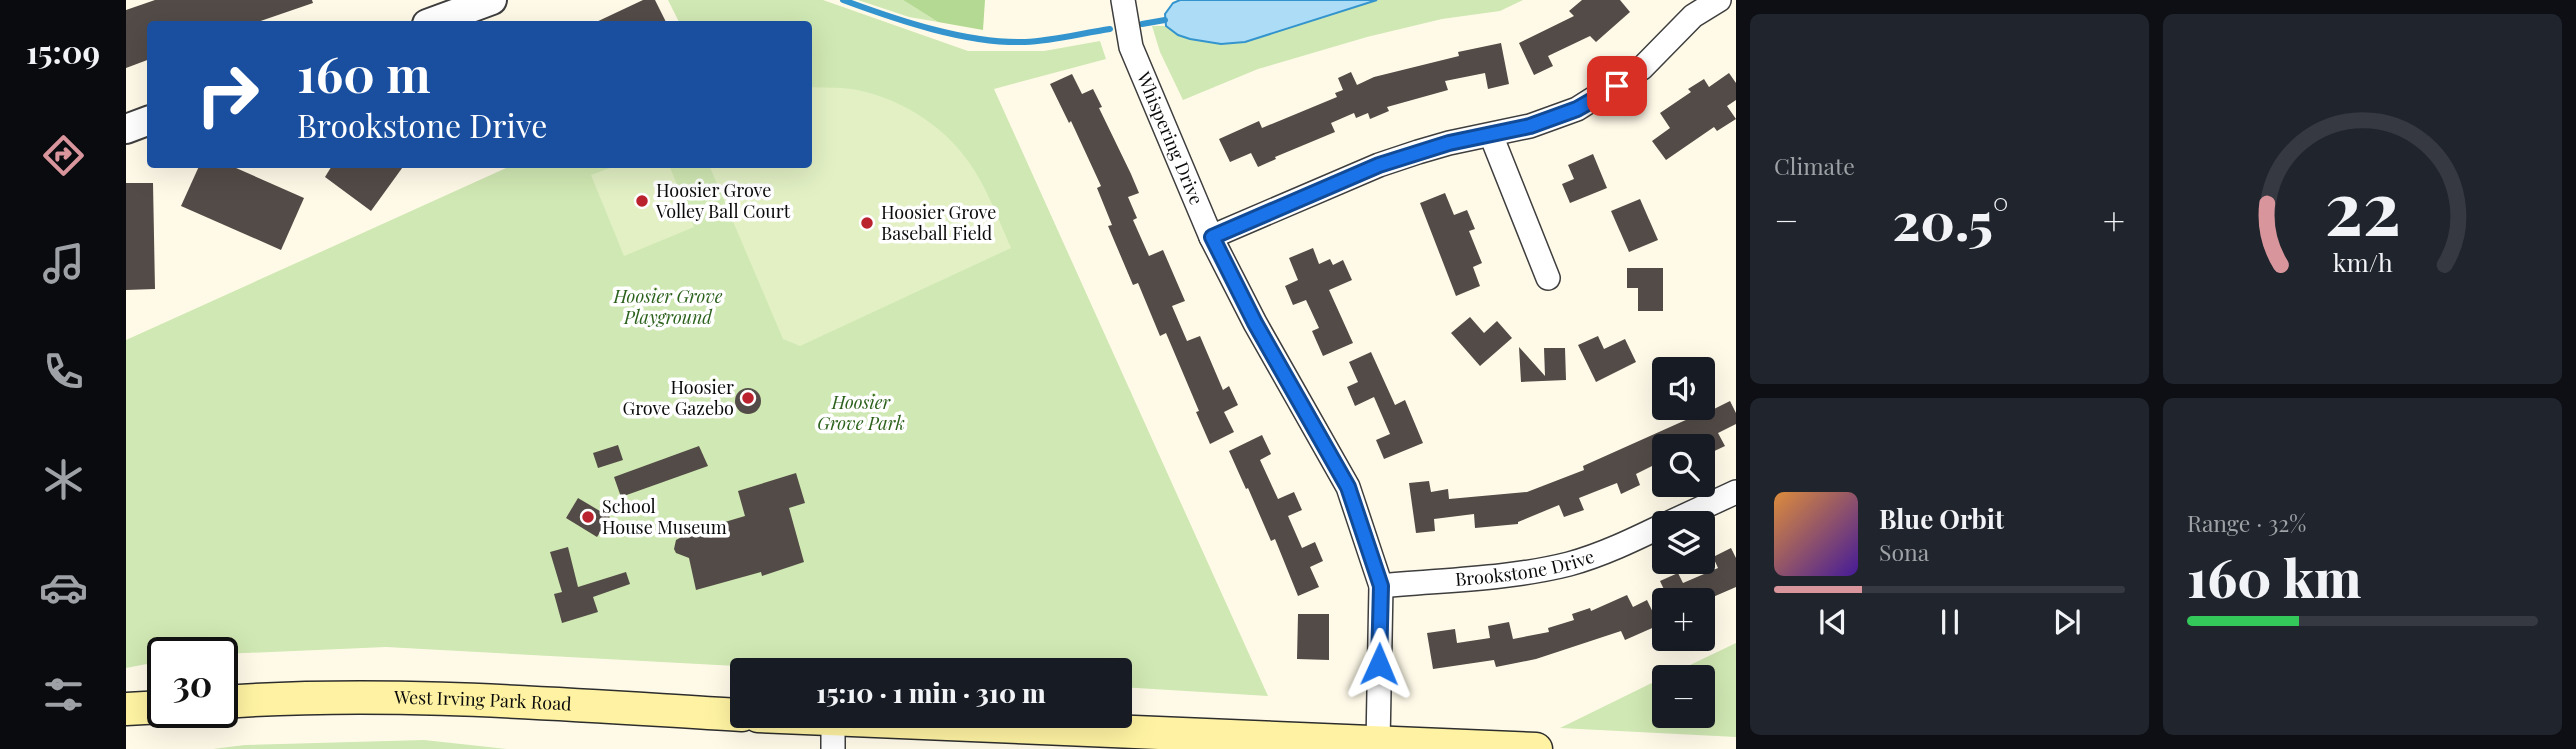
<!DOCTYPE html>
<html lang="en">
<head>
<meta charset="utf-8">
<style>
  :root { --surface:#171b24; --page:#20242c; --text:#f1f3f6; --muted:#9ea1a6; --line:#363941; --accent:#d8959c }
  body { margin:0; font-family:"Playfair Display",serif; background:var(--page); color:var(--text); height:100vh; display:flex; flex-direction:column; font-size:26px; white-space:nowrap }
  * { box-sizing:border-box; margin:0 }
  p { font-size:23px; color:var(--muted) }
  .icon { flex:none; width:38px; height:38px; fill:none; stroke:currentColor; stroke-width:2; stroke-linecap:round; stroke-linejoin:round }
  .map { position:relative; flex:1; overflow:hidden }
  .sheet { display:flex; flex-direction:column; gap:14px; padding:14px; background:#0d0f14; width:840px }
  .sheet>* { flex:none }
  .banner { position:absolute; left:21px; top:21px; width:665px; height:147px; border-radius:7px; box-shadow:0 7px 28px #0002; background:#1a4fa0; color:#fff; overflow:hidden }
  .fabs { position:absolute; left:1526px; top:357px; display:grid; gap:14px }
  .fabs a { display:grid; place-items:center; width:63px; height:63px; border-radius:7px; background:var(--surface); box-shadow:0 7px 28px #0002; font-size:35px }
  .speed { position:absolute; left:21px; top:637px; display:flex; gap:14px; font-size:35px; font-weight:700; text-align:center }
  .speed>* { display:grid; place-content:center; width:91px; height:91px; border-radius:50%; background:var(--surface); box-shadow:0 7px 28px #0002; line-height:1 }
  .speed .limit { border:4px solid #111; border-radius:10px; background:#fff; color:#111 }
  .pin { position:absolute; display:grid; place-items:center; width:60px; height:60px; color:#fff; margin:-30px; border-radius:14px; box-shadow:0 4px 10px #0006 }
  .me { position:absolute; width:77px; margin:-38px; rotate:1deg; stroke-linejoin:round; filter:drop-shadow(0 0 5px #0008) }
  .turn { display:flex; align-items:center; gap:24px; height:147px; padding:0 35px; font-size:32px }
  .turn .icon { width:91px; height:91px; stroke-width:2.5 }
  .turn b { display:block; font-size:49px; line-height:60px }
  .big { font-size:52px; font-weight:800; line-height:1.1 }
  .sheet .tile { flex:1; display:flex; flex-direction:column; justify-content:center; gap:10px; min-width:0; padding:0 24px; border-radius:10px; background:var(--page) }
  .sheet .dial { align-items:center; gap:0 }
  .dial svg { height:182px; overflow:visible; fill:none; stroke:var(--line); stroke-width:7; stroke-linecap:round; text-anchor:middle }
  .dial text { fill:var(--text); stroke:none }
  .song { display:flex; align-items:center; gap:21px }
  .cover { width:84px; height:84px; border-radius:10px; background:linear-gradient(135deg,hsl(30 70% 55%),hsl(260 70% 35%)) }
  .played { height:7px; border-radius:4px; background:linear-gradient(90deg,var(--accent) 25%,var(--line) 25%) }
  .keys { display:flex; justify-content:space-around; direction:ltr }
  .heat { display:flex; justify-content:space-between; align-items:center; font-size:38px; direction:ltr }
  .charge { height:10px; border-radius:5px; background:linear-gradient(90deg,#34c759 32%,var(--line) 0) }
  .sheet .tiles { flex:1; display:grid; gap:14px; grid-template-columns:repeat(2,1fr) }
  .trip { position:absolute; left:604px; top:658px; width:402px; height:70px; border-radius:7px; background:var(--surface); box-shadow:0 7px 28px #0002; font-weight:800; line-height:70px; text-align:center }
  main { display:flex; flex:1; min-height:0 }
  .tabs { display:flex; flex-direction:column; width:126px; justify-content:space-around; align-items:center; background:#090b0e; color:var(--muted) }
  .tabs .icon { width:49px; height:49px }
  .tabs .on { color:var(--accent) }
  .tabs b { font-size:32px; color:var(--text) }
  .map>svg:first-child { display:block }
  .green { fill:#d0e8b3 }
  .forest { fill:#b4d992 }
  .pitch { fill:#e2f0c4 }
  .water { fill:#adddf6; stroke:#3394ce; stroke-width:2 }
  .lines { fill:none; stroke-linecap:round; stroke-linejoin:round }
  .stream { stroke:#3394ce; stroke-width:6 }
  .building { fill:#534b47 }
  .minor-casing { stroke:#3e3e3e; stroke-width:26 }
  .tertiary-casing { stroke:#3e3e3e; stroke-width:32 }
  .secondary-casing { stroke:#2d2d2d; stroke-width:35 }
  .minor { stroke:#fff; stroke-width:23 }
  .tertiary { stroke:#fff; stroke-width:28 }
  .secondary { stroke:#fff3a3; stroke-width:32 }
  .route-casing { stroke:#114b97; stroke-width:18 }
  .route { stroke:#1a73e8; stroke-width:12 }
  .poi-dot { fill:#ba232e; stroke:#fff; stroke-width:2.5 }
  .labels { text-anchor:middle; stroke-width:7; stroke-linejoin:round; paint-order:stroke }
  .street-label { font-size:18px; fill:#0b0b0b; stroke:#fff }
  .poi-label { font-size:18px; fill:#0b0b0b; stroke:#fff; text-anchor:start }
  .park-label { font-size:18px; font-style:italic; fill:#2c621c; stroke:#fff }
</style>
</head>
<body>
<main>
<nav class="tabs">
<b>15:09</b>
<svg class="icon on" aria-label="directions" viewBox="0 0 24 24"><path d="M12 3l9 9-9 9-9-9zM9 14v-3h6M13 9l2 2-2 2"/></svg>
<svg class="icon" aria-label="music" viewBox="0 0 24 24"><path d="M9 18V5l10-2v13"/><circle cx="6" cy="18" r="3"/><circle cx="16" cy="16" r="3"/></svg>
<svg class="icon" aria-label="phone" viewBox="0 0 24 24"><path d="M5 4h4l2 5-3 2q2 4 5 5l2-3 5 2v4C11 20 4 13 5 4z"/></svg>
<svg class="icon" aria-label="climate" viewBox="0 0 24 24"><path d="M12 3v18M4 7l16 10M4 17L20 7"/></svg>
<svg class="icon" aria-label="car" viewBox="0 0 24 24"><path d="M5 17H2v-5l4-1 3-4h7l3 4 3 1v5h-3M9 17h6M6 11h13"/><circle cx="7" cy="17" r="2"/><circle cx="17" cy="17" r="2"/></svg>
<svg class="icon" aria-label="filters" viewBox="0 0 24 24"><path d="M4 7h16M4 17h16"/><circle cx="9" cy="7" r="2"/><circle cx="15" cy="17" r="2"/></svg>
</nav>
<div class="map">
<svg width="1610" height="749" viewBox="0 0 1610 749">
  <rect width="100%" height="100%" fill="#fffae8"/>
  <!-- green -->
  <g class="green">
    <path d="M542,0H697L842,51H918L974,41L980,59L868,89L1142,696L994,687V670H682L260,647L96,654L37,653V661L0,668V340L387,165L682,164V24H554Z"/>
    <path d="M732,0H777L812,22L783,17Z"/>
    <path d="M1251,0H1397L1374,11L1316,19L1241,37L1132,69L1057,100L1034,52L1026,26H1040L1052,35L1095,44L1119,42Z"/>
    <path d="M1610,643V737L1434,728L1538,677V716H1577V677H1539Z"/>
    <path d="M298,740L381,749H87L119,745Z"/>
  </g>
  <!-- forest -->
  <path class="forest" d="M777,0H859L857,30L812,22Z"/>
  <!-- pitch -->
  <g class="pitch">
    <path d="M683,87C697,88 712,87 726,89C771,97 815,123 842,161C861,187 872,219 885,248L674,346L657,339L583,165L682,164Z"/>
    <path d="M492,165H543L568,227L498,256L465,175Z"/>
  </g>
  <!-- water -->
  <path class="water" d="M1054,0H1251L1119,42L1095,44L1064,39L1052,35L1040,26L1039,14L1047,3Z"/>
  <g class="lines">
    <!-- stream -->
    <g class="stream">
      <path d="M717,0C771,20 841,44 899,42C927,41 957,33 984,29"/>
      <path d="M1016,24L1039,20"/>
    </g>
  </g>
  <!-- building -->
  <g class="building">
    <path d="M29,0H186L187,3L126,24H24V59L0,68V10Z"/>
    <path d="M517,0H529L541,24H466Z"/>
    <path d="M1456,0H1494L1504,12L1470,42L1464,36L1422,56L1427,66L1408,75L1393,43L1448,16L1443,11Z"/>
    <path d="M1375,43L1383,84L1362,89L1359,73L1319,81L1322,90L1261,107L1263,111L1244,119L1242,113L1230,118L1228,113L1205,123L1209,132L1149,157L1150,159L1132,167L1125,153L1104,162L1093,139L1133,121L1136,128L1211,97L1209,93L1217,90L1212,78L1225,72L1231,85L1248,77L1333,56L1332,52Z"/>
    <path d="M1603,73L1610,83V100L1601,106L1610,119L1591,131L1588,127L1540,160L1526,141L1544,128L1534,113L1565,92L1562,89L1578,79L1583,87Z"/>
    <path d="M946,74L956,94L967,89L976,107L973,108L1005,174L1013,193L1002,197L1011,218L1007,220L1023,256L1037,250L1059,301L1046,306L1061,341L1074,336L1097,390L1103,386L1112,405L1098,412L1108,432L1084,444L1070,412L1073,411L1040,333L1034,336L1012,283L1007,285L982,226L986,225L971,188L975,186L945,121L943,123L924,84Z"/>
    <path d="M1467,154L1481,188L1444,203L1436,184L1448,179L1442,165Z"/>
    <path d="M74,164H101L178,198L155,250L55,206Z"/>
    <path d="M207,164H279L245,211L199,177Z"/>
    <path d="M0,183H27L29,289L0,290Z"/>
    <path d="M1319,193L1328,215L1341,210L1349,229L1343,231L1356,263L1347,267L1354,286L1330,296L1294,203Z"/>
    <path d="M1514,199L1532,240L1503,252L1485,211Z"/>
    <path d="M1187,248L1193,264L1204,259L1207,265L1217,260L1226,280L1203,290L1227,343L1197,356L1186,331L1193,328L1180,300L1167,305L1159,286L1172,280L1163,258Z"/>
    <path d="M1501,268H1537V311H1512V288H1501Z"/>
    <path d="M1344,317L1358,333L1371,321L1386,338L1354,366L1325,333Z"/>
    <path d="M1472,336L1478,349L1499,339L1510,362L1470,382L1452,345Z"/>
    <path d="M1393,347L1419,376L1418,348H1439L1440,380L1395,382Z"/>
    <path d="M1245,352L1269,405L1279,400L1297,443L1258,459L1250,440L1264,434L1248,397L1229,406L1221,387L1232,382L1223,362Z"/>
    <circle cx="622" cy="401" r="13"/>
    <path d="M1604,401L1610,413V424L1592,433L1599,446L1580,455L1577,446H1538V460L1510,474L1514,485L1495,494L1491,483L1453,498L1458,510L1438,517L1433,505L1392,522V524L1349,528L1348,514L1308,519L1309,531L1290,533L1283,483L1303,481L1305,492L1322,489L1323,499L1401,492L1458,470L1457,466L1562,419L1558,411L1566,408H1577V402L1582,412Z"/>
    <path d="M1136,435L1145,454L1134,460L1152,499L1168,492L1176,510L1162,516L1176,548L1189,542L1197,561L1184,567L1193,587L1172,596L1149,539L1145,541L1122,488L1120,489L1103,451Z"/>
    <path d="M492,445L497,460L472,468L467,453Z"/>
    <path d="M573,446L582,466L495,497L488,477Z"/>
    <path d="M670,473L679,503L663,508L678,562L636,576L635,572L570,590L563,558L550,553L548,549L550,540L565,532L619,516L612,491Z"/>
    <path d="M452,498L484,517L471,537L440,518Z"/>
    <path d="M442,547L452,587L500,572L504,584L467,597L472,612L436,623L428,594L436,592L424,552Z"/>
    <path d="M1605,548L1610,558V587L1580,600H1543L1534,581L1552,573L1557,583L1592,568L1587,557Z"/>
    <path d="M1501,595L1507,607L1521,600L1533,625L1499,640L1495,631L1410,659L1370,667L1368,660L1307,669L1301,633L1329,629L1331,643L1364,638L1362,626L1383,622L1387,639L1423,632L1422,628L1448,620L1446,614L1464,608L1465,611Z"/>
    <path d="M1172,614H1203V660L1171,659Z"/>
  </g>
  <g class="lines">
    <!-- minor casing -->
    <g class="minor-casing">
      <g id="minor">
        <path id="s1" d="M997,0L1005,47L1085,237L1129,323L1222,487L1255,586L1252,743"/>
        <path d="M1365,135L1422,278"/>
        <path d="M1085,237L1253,165L1292,152L1323,143L1404,126L1451,109L1516,68L1567,16L1593,0"/>
        <path d="M1543,523L1610,492"/>
        <path id="s2" d="M1255,586C1316,580 1384,579 1443,564C1476,555 1507,540 1538,525"/>
        <path d="M707,720V749"/>
      </g>
    </g>
    <!-- tertiary casing -->
    <g class="tertiary-casing">
      <g id="tertiary">
        <path d="M301,24L366,0"/>
        <path d="M0,129L24,120"/>
      </g>
    </g>
    <!-- secondary casing -->
    <g class="secondary-casing">
      <g id="secondary">
        <path id="s3" d="M96,702C269,690 443,705 616,715"/>
        <path d="M0,709L37,707"/>
        <path d="M632,716L1410,749"/>
      </g>
    </g>
    <!-- minor -->
    <use href="#minor" class="minor"/>
    <!-- tertiary -->
    <use href="#tertiary" class="tertiary"/>
    <!-- secondary -->
    <use href="#secondary" class="secondary"/>
  </g>
  <g class="lines">
    <!-- route casing -->
    <g class="route-casing">
      <path id="route" d="M1253,664L1255,586L1222,487L1129,323L1086,237L1253,165L1323,143L1404,126L1451,109L1491,86"/>
    </g>
    <!-- route -->
    <use href="#route" class="route"/>
  </g>
  <!-- markers -->
  <g class="poi-dot">
    <circle cx="516" cy="201" r="7"/>
    <circle cx="741" cy="223" r="7"/>
    <circle cx="622" cy="398" r="7"/>
    <circle cx="462" cy="517" r="7"/>
  </g>
  <g class="labels">
    <!-- street labels -->
    <g class="street-label">
      <text dy="6" stroke="none"><textPath href="#s1" startOffset="147">Whispering Drive</textPath></text>
      <text dy="6" stroke="none"><textPath href="#s2" startOffset="145">Brookstone Drive</textPath></text>
      <text dy="6" stroke="none"><textPath href="#s3" startOffset="261">West Irving Park Road</textPath></text>
    </g>
    <!-- poi labels -->
    <g class="poi-label">
      <text x="530" y="197">Hoosier Grove<tspan x="530" dy="21">Volley Ball Court</tspan></text>
      <text x="755" y="219">Hoosier Grove<tspan x="755" dy="21">Baseball Field</tspan></text>
      <text x="608" y="394" text-anchor="end">Hoosier<tspan x="608" dy="21">Grove Gazebo</tspan></text>
      <text x="476" y="513">School<tspan x="476" dy="21">House Museum</tspan></text>
    </g>
    <!-- park labels -->
    <g class="park-label">
      <text x="542" y="303">Hoosier Grove<tspan x="542" dy="21">Playground</tspan></text>
      <text x="735" y="409">Hoosier<tspan x="735" dy="21">Grove Park</tspan></text>
    </g>
  </g>
</svg>
<div class="fabs">
<a><svg class="icon" aria-label="sound" viewBox="0 0 24 24"><path d="M4 9h4l5-4v14l-5-4H4zM17 9q2 3 0 6"/></svg></a>
<a><svg class="icon" aria-label="search" viewBox="0 0 24 24"><circle cx="10" cy="10" r="6"/><path d="M15 15l6 6"/></svg></a>
<a><svg class="icon" aria-label="layers" viewBox="0 0 24 24"><path d="M12 4l9 5-9 5-9-5zM3 14l9 5 9-5"/></svg></a>
<a>+</a>
<a>−</a>
</div>
<div class="speed"><div class="limit">30</div></div>
<div class="pin" style="left:1491px;top:86px;background:#d93025"><svg class="icon" aria-label="arrive" viewBox="0 0 24 24"><path d="M6 21V4h12l-3 4 3 4H6"/></svg></div>
<svg class="me" style="left:1253px;top:664px" viewBox="-20 -20 40 40"><path d="M0-17L14 15 0 8-14 15z" fill="#1a73e8" stroke="#fff" stroke-width="4"/></svg>
<div class="trip">15:10 · 1 min · 310 m</div>
<div class="banner">
<div class="turn"><svg class="icon" aria-label="right" viewBox="0 0 24 24"><path d="M7 20v-9h11M14 6l5 5-5 5"/></svg><div><b>160 m</b>Brookstone Drive</div></div>
</div>
</div>
<section class="sheet">
<div class="tiles">
<div class="tile"><p>Climate</p>
<div class="heat"><a>−</a><b class="big">20.5°</b><a>+</a></div>
</div>
<div class="tile dial"><svg viewBox="0 0 100 80">
<path d="M14 69A42 42 0 1 1 86 69"/>
<path d="M14 69A42 42 0 0 1 8 42" stroke="#d8959c"/>
<text x="50" y="56" font-size="32" font-weight="700">22</text>
<text x="50" y="72" font-size="11">km/h</text>
</svg></div>
<div class="tile">
<div class="song"><i class="cover"></i><div><b>Blue Orbit</b><p>Sona</p></div></div>
<div class="played"></div>
<div class="keys"><svg class="icon" aria-label="previous" viewBox="0 0 24 24"><path d="M18 5L8 12l10 7zM5 5v14"/></svg><svg class="icon" aria-label="pause" viewBox="0 0 24 24"><path d="M8 5v14M16 5v14"/></svg><svg class="icon" aria-label="next" viewBox="0 0 24 24"><path d="M6 5l10 7-10 7zM19 5v14"/></svg></div>
</div>
<div class="tile"><p>Range · 32%</p><b class="big">160 km</b><div class="charge"></div></div>
</div>
</section>
</main>
</body>
</html>
